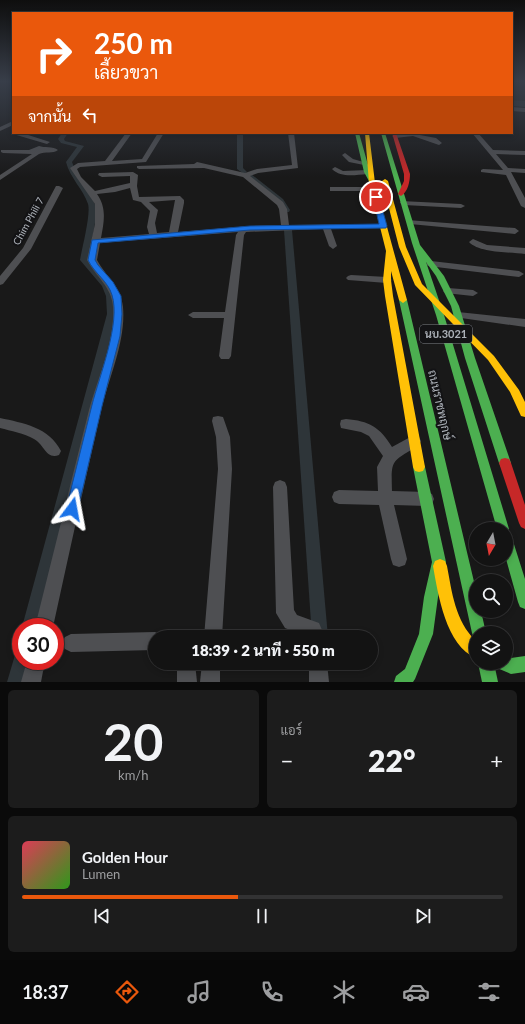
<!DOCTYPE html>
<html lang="th">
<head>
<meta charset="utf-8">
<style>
  :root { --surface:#131313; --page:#1c1c1c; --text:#f1f3f6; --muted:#9d9ea0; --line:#323233; --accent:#ea580c }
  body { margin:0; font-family:Lato,Sarabun,sans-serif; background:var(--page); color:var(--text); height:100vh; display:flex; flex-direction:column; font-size:15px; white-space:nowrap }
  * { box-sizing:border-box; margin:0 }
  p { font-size:13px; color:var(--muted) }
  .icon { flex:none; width:22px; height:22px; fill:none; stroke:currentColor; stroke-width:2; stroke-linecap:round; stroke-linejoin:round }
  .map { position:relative; height:682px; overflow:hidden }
  .details { display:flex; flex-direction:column; gap:8px; padding:8px; background:#0a0a0a; flex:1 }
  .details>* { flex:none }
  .banner { position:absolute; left:12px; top:12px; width:501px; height:122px; border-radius:0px; box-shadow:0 2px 6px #0003,0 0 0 1px var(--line); background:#ea580c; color:#fff; overflow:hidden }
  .needle { width:26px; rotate:190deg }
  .controls { position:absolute; left:469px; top:522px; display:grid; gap:8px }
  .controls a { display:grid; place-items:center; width:44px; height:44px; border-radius:50%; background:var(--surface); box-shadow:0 2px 6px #0003,0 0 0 1px var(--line); font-size:20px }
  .speed { position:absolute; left:12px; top:618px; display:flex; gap:8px; font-size:20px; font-weight:700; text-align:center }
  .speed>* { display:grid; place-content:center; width:52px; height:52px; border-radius:50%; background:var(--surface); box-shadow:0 2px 6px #0003,0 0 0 1px var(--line); line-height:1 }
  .speed .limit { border:6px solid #d22; background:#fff; color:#111 }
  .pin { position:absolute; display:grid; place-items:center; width:34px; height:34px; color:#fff; margin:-17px; border:2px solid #fff; border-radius:50%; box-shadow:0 1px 4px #0007 }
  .me { position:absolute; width:44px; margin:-22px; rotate:13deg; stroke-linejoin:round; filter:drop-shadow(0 0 3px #0008) }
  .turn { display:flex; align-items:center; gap:14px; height:84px; padding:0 16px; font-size:18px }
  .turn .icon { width:52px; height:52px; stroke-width:2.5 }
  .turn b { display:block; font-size:28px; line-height:34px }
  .then { display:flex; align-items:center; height:38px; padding:0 16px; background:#0003; gap:8px; font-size:15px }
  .big { font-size:30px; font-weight:800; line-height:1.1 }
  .details .widget { flex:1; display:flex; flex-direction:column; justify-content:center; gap:6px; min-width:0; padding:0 14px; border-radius:6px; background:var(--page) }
  .details .dial { align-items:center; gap:0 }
  .dial b { font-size:52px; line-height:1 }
  .song { display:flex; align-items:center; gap:12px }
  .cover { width:48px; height:48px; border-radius:6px; background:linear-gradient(135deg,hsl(350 70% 55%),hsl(110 70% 35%)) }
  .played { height:4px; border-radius:2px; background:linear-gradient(90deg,var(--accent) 45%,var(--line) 45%) }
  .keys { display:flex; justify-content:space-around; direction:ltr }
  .heat { display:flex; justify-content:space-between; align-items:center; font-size:22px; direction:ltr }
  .details .tiles { flex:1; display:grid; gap:8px; grid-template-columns:1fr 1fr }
  .widget:last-child { grid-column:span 2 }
  .trip { position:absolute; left:148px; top:630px; width:230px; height:40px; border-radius:20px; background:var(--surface); box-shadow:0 2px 6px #0003,0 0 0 1px var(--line); font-weight:800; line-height:40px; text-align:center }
  .dock { display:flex; height:64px; justify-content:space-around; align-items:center; background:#080808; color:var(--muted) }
  .dock .icon { width:28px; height:28px }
  .dock .on { color:var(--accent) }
  .dock b { font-size:18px; color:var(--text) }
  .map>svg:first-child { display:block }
  .green { fill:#1e231e }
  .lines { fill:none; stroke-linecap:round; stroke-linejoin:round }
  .canal { fill:#2e3539; fill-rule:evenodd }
  .river { fill:#2e3539; fill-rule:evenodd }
  .street { fill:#4e4f52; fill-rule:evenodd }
  .fast { fill:#4caf50; fill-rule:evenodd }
  .slow { fill:#ffc107; fill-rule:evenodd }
  .jam { fill:#c62828; fill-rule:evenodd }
  .route { fill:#1a73e8; stroke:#114b97 }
  .labels { text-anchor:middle; stroke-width:4; stroke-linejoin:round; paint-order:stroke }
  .far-street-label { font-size:10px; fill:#acb1b8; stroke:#131315 }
  .shield { fill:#131315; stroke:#7e8287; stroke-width:1 }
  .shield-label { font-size:11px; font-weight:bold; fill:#acb1b8 }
  .street-label { font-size:12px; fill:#acb1b8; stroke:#131315 }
</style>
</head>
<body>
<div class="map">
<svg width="525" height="682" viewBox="0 0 525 682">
  <rect width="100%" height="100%" fill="#191919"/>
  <!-- green -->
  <path class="green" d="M512,81H525V104H514L512,102Z"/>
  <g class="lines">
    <!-- canal -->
    <g class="canal">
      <path d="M62,133H68L64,139L65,141L84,146L72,162C77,178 89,189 95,204C99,214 90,247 88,260L111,286L115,296L117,314L38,627H22L107,314L106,296L102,286L80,260C82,248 91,214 88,204C83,189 70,178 66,162L77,147L61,143L58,139Z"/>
      <path d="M237,133H243V168L247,172L244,174L237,169Z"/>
      <path d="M247,174H251L283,199L290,210L289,212H283L278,201L247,176Z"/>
      <path d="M285,228H291L292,230L328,637H312L284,230Z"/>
      <path d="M21,653V661H29L25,682H7L15,655Z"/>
    </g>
    <!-- river -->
    <path class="river" d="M512,100L525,101V107L512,106Z"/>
    <!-- street -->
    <g class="street">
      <path d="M512,107L525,108V112L512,111Z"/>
      <path d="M13,121V125L0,131V127Z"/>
      <path d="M13,132V133H22L50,142L47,144L13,134Z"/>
      <path d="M126,133H132L112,161L142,159L158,133H164L146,162L80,167L77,169L81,177L95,191L130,183V176L102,177L98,175L99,173L133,172L138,175L137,186L139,197L180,196L184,200V203L178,232L250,226L281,225L279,209L277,205L243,177L204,168L139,169L137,168V166L194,164L197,162L245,173L257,169L292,165L288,133H294L298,168L258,173L250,176L283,202L287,209L289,225L383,224L387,226L383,228L331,229L337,246L333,249L329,246L323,229L246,232L244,235L231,356L229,359H221L219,356L224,318H193L188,315L193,312H225L236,235L238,232L100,243L97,260C106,277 121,286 123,307C126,340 110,375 102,407C85,480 69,554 53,627H35C53,555 71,482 89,410C98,377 115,342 113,307C112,287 96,277 87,260L95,224V204L70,168L78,163L105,161ZM130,188L133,200L141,202L150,211L147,227L149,234L101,238C104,222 107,208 97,194L115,192ZM175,200L169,232L157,233L155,223L158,210L149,202Z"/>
      <path d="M407,133H428L420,135L436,138L442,143L439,145L413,136L395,138L392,136Z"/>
      <path d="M472,133H478L493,150L525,151V155L496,154L508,168L525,169V173L511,172L525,198V208L521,206L506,175L481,172V170L483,169L503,170Z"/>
      <path d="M39,146C44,148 53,146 58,150C53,154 45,151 39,154L0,180V175L32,154L3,153L1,152V150H29Z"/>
      <path d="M345,153L353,159L367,163L364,165L349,162L342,155Z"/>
      <path d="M335,167L343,171L367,170L371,172L367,174C355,175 341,178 332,169Z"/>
      <path d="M56,186H59L63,188L31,249L3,284L0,285V276L23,248Z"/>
      <path d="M330,187H374L378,189L374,191H330Z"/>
      <path d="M401,201L461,204L465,206L461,208L404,205L400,203Z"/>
      <path d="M407,220L515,228L519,231L515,234L410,224H407Z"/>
      <path d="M473,239L487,245L525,248V254C510,252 479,253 469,242Z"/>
      <path d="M431,261L519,271L524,274L519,277L428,266L426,264L428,262Z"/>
      <path d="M351,275L387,277L392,280L387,283L348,280L346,278L348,276Z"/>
      <path d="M448,288L473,290L478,293L473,296L445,293L443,291L445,289Z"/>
      <path d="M458,312L525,319V327L454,317L453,315Z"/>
      <path d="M218,416L223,417L230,437L232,469L222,637H204L218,469L216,437L212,421L213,417Z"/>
      <path d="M0,418C23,423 49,427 61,451L59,455C46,460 44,444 34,439C24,433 11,431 0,428Z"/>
      <path d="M346,419C369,421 380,427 392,447L414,435L419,437L421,441L419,445C391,463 391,458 392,491L427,492L432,494L434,499L432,504L427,506L394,505L407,559L405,565L399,567L393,565L391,559L379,505L339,504L334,502L332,497L334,492L339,490L378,491L377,467L383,456L369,436L361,432L341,428L340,424L341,420Z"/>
      <path d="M280,480L285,482L287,487L294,610L297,615L319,623L325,637H307L285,628L276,613L273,487L275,482Z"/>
      <path d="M155,632L161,635L162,637H155V650L71,652L65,649L62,643L65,637L71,634Z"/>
      <path d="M27,661H45L41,682H21Z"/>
      <path d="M177,663H195L197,682H177Z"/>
      <path d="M202,663H220V682H200Z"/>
      <path d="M309,663H327L329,682H309Z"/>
    </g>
    <!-- fast -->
    <g class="fast">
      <path d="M355,133H359L370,172L375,182L374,183H370L364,172Z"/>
      <path d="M381,133H385L420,245L444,276L459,306L475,358L511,463L509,467L505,468L501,467L499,463L465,358L451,306L436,276L426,262L444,315L509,529L508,532L511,534L512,538L525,579V609L520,607L518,602L506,559V529H497L436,315L412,243Z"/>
      <path d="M403,297L407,300L476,590V611H481L486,633H476V639L474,638L472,633L399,300Z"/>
      <path d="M419,462L423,463L425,467L446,562L438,597L433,634L415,679L413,682H394L396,676L405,669L419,634L424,597L432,562L413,467L415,463Z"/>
      <path d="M525,656V672L511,674L497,668L494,663H506V657L511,658Z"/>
      <path d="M478,663H494L498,682H482Z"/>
    </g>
    <!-- slow -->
    <g class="slow">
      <path d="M365,133H369L375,183L407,300L403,303L399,300L391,271V280L393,296L425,467L423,471L419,472L415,471L413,467L385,296L383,280L386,251L369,183Z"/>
      <path d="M385,179L388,181L406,247L422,284L494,356L519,390L525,402V417L521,416L510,392L488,360L415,285L399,247L382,181Z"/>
      <path d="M440,559L445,561L447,566C452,592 455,621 476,641V658C446,646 438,594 433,566L435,561Z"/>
    </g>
    <!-- jam -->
    <g class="jam">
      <path d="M392,133H396L410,174C410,181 408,192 401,196L398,194L404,181V174Z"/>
      <path d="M505,458L509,459L511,463L525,505V529L521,527L519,523L499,463L501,459Z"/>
    </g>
  </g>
  <!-- sky -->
  <linearGradient id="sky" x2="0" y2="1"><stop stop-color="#0e0e0e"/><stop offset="0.46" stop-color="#383e49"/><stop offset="1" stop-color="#383e49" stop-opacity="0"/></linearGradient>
  <rect width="525" height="177" fill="url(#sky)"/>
  <!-- route -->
  <path class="route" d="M376,195L379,197L387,226L386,228L250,230L98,243L95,260L98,265L113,282L121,296L122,314L120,336L102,406L78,509L77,513L72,515L68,513L66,509C75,474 83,440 92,405C99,377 121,323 112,295C108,281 94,273 88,260L92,240L250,226L379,224L373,197Z"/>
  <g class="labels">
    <!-- far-street labels -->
    <g class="far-street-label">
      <text transform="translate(28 221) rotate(-61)" y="4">Chim Phili 7</text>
    </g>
    <!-- shield labels -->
    <rect class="shield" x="420" y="325" width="52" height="18" rx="3"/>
    <g class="shield-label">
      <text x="446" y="338">นบ.3021</text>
    </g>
    <!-- street labels -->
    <g class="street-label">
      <text transform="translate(440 405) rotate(77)" y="4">ถนนราชพฤกษ์</text>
    </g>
  </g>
</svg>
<div class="controls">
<a><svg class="needle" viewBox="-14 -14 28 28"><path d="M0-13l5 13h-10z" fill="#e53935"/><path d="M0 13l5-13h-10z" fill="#9d9ea0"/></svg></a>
<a><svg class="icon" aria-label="search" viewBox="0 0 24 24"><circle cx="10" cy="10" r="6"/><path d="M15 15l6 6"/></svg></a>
<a><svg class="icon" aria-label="layers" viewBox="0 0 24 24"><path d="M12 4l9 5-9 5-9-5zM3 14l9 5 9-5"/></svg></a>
</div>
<div class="speed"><div class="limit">30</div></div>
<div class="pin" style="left:376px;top:197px;background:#d93025"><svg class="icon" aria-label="arrive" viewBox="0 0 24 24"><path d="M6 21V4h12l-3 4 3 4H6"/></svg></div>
<svg class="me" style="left:72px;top:509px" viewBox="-20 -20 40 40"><path d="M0-17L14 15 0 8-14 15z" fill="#1a73e8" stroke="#fff" stroke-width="4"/></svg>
<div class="trip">18:39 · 2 นาที · 550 m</div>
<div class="banner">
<div class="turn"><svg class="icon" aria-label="right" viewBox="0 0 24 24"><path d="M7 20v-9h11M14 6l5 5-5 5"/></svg><div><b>250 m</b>เลี้ยวขวา</div></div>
<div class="then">จากนั้น<svg class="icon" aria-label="left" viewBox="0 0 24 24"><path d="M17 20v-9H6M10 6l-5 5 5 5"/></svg></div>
</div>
</div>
<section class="details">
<div class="tiles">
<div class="widget dial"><b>20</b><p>km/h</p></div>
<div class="widget"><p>แอร์</p>
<div class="heat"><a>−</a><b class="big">22°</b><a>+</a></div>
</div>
<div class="widget">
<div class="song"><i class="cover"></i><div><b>Golden Hour</b><p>Lumen</p></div></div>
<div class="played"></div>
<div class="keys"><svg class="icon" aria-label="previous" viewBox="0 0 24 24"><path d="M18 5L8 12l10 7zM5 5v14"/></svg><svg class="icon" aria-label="pause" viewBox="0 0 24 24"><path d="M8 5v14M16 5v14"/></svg><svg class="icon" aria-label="next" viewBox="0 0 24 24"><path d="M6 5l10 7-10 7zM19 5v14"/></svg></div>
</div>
</div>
</section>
<nav class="dock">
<b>18:37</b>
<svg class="icon on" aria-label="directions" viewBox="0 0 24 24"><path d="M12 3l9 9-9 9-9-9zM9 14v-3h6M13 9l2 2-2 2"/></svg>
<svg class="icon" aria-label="music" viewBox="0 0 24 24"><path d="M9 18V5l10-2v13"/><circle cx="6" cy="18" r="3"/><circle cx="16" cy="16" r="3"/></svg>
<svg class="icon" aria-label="phone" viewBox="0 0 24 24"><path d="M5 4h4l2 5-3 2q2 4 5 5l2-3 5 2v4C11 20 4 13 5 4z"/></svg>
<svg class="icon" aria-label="climate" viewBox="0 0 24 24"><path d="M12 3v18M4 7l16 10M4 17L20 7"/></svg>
<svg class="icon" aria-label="car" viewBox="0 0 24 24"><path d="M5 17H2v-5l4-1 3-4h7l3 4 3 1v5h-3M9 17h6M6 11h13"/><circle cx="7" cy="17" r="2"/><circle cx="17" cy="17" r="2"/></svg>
<svg class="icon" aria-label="filters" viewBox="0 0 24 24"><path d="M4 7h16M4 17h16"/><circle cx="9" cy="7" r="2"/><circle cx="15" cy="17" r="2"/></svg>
</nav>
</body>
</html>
